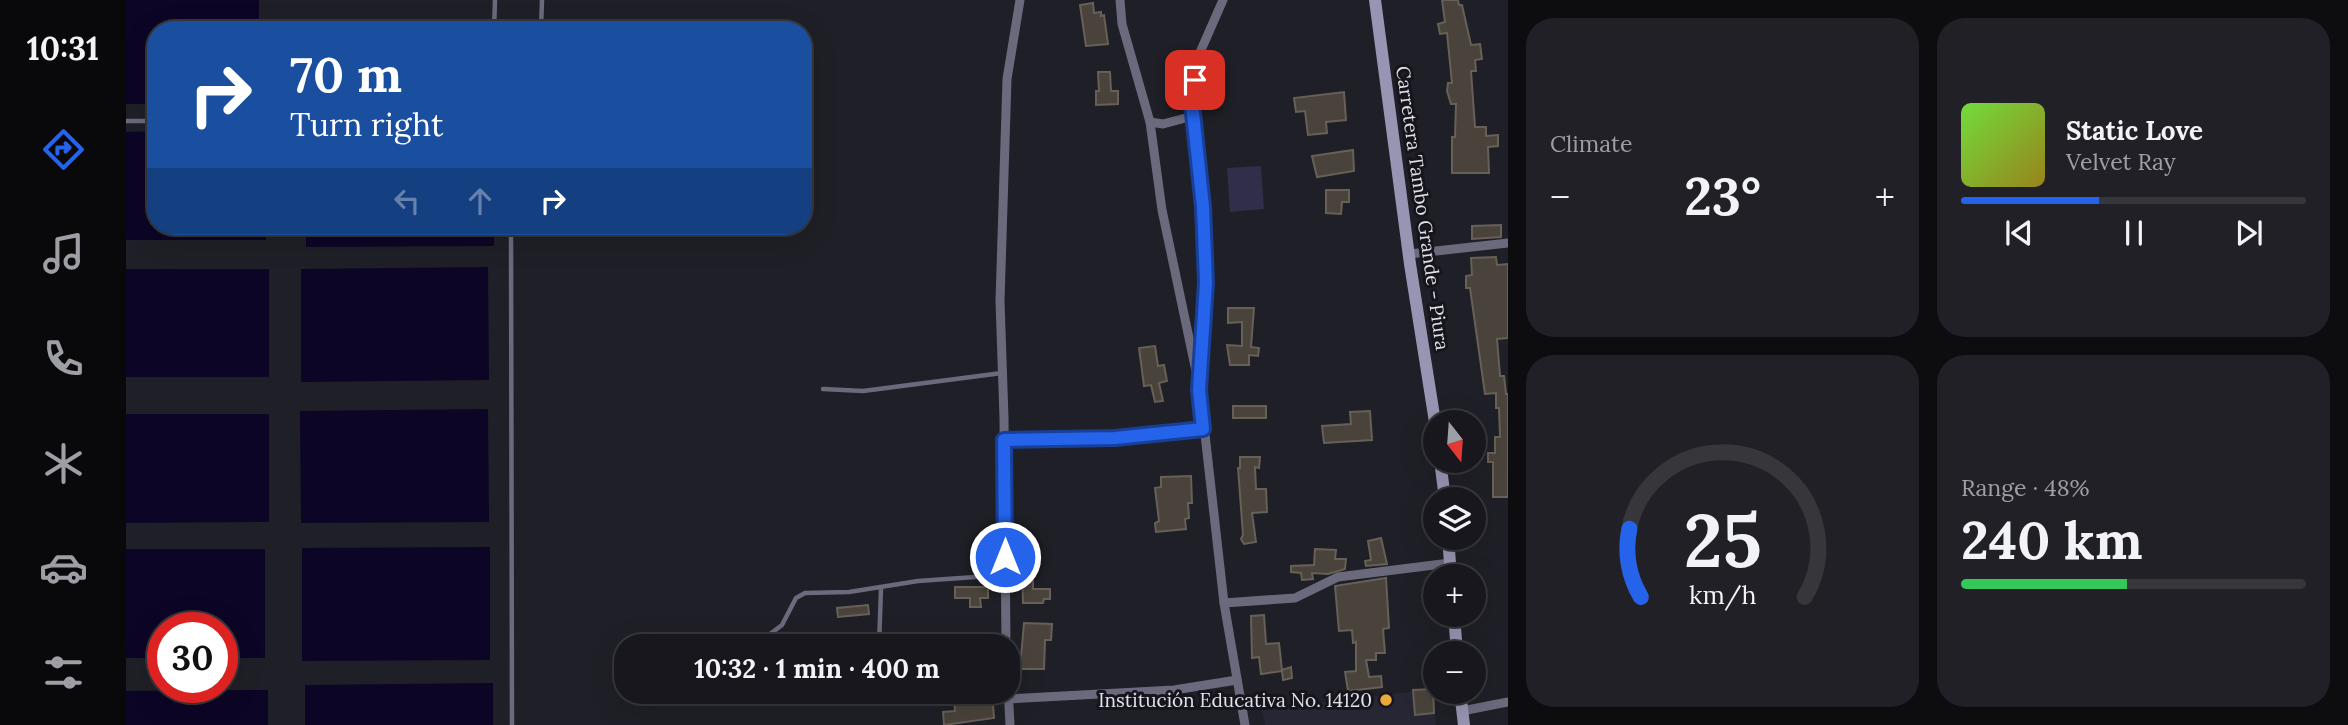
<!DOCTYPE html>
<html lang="en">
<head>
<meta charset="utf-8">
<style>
  :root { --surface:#17171d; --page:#202026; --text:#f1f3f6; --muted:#9e9fa4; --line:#36363b; --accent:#2563eb }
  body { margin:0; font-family:Lora,serif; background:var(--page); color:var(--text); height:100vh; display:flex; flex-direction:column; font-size:26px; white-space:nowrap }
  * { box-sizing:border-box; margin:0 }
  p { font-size:23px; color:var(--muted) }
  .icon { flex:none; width:38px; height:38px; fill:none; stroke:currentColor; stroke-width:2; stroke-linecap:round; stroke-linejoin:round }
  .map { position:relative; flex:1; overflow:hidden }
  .drawer { display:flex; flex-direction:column; gap:18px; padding:18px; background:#0d0d10; width:840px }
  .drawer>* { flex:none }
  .hud { position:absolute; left:21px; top:21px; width:665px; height:214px; border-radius:28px; box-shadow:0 7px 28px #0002,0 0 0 2px var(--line); background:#1a4fa0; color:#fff; overflow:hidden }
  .needle { width:46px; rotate:163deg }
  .buttons { position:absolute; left:1297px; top:410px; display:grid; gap:14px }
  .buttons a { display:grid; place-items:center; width:63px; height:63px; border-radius:50%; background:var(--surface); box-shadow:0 7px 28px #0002,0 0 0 2px var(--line); font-size:35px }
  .speed { position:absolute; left:21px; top:612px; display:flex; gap:14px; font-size:35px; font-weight:700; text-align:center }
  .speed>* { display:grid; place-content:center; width:91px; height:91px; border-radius:50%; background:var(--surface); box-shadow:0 7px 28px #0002,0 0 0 2px var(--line); line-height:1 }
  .speed .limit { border:10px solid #d22; background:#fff; color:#111 }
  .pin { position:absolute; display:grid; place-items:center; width:60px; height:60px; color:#fff; margin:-30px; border-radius:14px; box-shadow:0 4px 10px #0006 }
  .me { position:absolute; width:77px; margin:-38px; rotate:0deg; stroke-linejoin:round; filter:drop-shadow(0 0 5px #0008) }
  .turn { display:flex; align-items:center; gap:24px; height:147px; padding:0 28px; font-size:32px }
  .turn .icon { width:91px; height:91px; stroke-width:2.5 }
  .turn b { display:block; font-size:49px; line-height:60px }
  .lanes { display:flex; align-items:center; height:66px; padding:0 28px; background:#0003; justify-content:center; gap:35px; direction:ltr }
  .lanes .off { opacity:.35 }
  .big { font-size:52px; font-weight:700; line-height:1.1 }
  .drawer .widget { flex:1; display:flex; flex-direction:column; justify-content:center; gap:10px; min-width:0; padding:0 24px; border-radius:28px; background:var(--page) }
  .drawer .dial { align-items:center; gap:0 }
  .dial svg { height:182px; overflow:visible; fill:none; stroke:var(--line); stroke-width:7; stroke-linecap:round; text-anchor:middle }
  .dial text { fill:var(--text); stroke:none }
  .song { display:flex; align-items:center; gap:21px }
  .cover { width:84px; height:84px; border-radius:10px; background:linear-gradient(135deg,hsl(100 70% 55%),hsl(50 70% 35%)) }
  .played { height:7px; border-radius:4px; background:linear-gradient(90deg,var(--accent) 40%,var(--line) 40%) }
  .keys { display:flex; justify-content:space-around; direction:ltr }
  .heat { display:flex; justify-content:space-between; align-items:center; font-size:38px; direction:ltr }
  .charge { height:10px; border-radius:5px; background:linear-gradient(90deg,#34c759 48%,var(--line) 0) }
  .drawer .tiles { flex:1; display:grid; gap:18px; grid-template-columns:repeat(2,1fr) }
  .trip { position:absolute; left:488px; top:634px; width:406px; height:70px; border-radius:28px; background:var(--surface); box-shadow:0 7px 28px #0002,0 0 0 2px var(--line); font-weight:700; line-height:70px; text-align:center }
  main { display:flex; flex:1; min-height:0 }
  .dock { display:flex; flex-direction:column; width:126px; justify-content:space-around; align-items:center; background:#09090c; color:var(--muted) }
  .dock .icon { width:49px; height:49px }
  .dock .on { color:var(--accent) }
  .dock b { font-size:32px; color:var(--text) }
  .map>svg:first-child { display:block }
  .built { fill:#272634 }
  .green { fill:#312e49 }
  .water { fill:#0c0525 }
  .building { fill:#49433b; stroke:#666057; stroke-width:2 }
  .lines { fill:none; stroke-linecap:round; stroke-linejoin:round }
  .lane { stroke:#6b6a7d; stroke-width:4.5 }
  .street { stroke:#6b6a7d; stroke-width:9 }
  .secondary { stroke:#9795b3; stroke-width:12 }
  .route-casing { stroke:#184099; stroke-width:18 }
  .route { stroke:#2563eb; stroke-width:12 }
  .poi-dot { fill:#eca93a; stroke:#16151d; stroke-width:2.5 }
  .labels { text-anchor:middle; stroke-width:6; stroke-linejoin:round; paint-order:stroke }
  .street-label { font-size:19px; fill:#e1e1e7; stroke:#16151d }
  .poi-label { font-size:19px; fill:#e1e1e7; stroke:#16151d; text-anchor:end }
</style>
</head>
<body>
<main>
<nav class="dock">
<b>10:31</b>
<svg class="icon on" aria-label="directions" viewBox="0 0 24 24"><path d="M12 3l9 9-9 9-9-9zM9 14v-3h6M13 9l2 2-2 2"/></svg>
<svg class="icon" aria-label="music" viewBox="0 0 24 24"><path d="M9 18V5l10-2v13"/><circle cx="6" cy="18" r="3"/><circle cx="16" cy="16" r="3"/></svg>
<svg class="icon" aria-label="phone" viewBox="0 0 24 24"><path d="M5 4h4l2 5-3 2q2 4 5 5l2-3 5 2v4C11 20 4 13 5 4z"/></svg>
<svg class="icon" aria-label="climate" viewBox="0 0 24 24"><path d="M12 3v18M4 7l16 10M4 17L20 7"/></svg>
<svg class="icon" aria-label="car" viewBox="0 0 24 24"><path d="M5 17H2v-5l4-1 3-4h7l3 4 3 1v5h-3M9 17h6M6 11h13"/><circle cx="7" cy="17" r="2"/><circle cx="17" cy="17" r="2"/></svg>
<svg class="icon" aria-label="filters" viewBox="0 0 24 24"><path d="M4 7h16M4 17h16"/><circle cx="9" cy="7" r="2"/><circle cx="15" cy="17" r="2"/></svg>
</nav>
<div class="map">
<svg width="1382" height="725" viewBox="0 0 1382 725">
  <rect width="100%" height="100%" fill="#1f1f27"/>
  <!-- built -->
  <path class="built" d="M1307,689L1310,725H1139L1136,710Z"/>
  <!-- green -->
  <path class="green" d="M1135,166L1138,209L1104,212L1101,168Z"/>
  <!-- water -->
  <g class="water">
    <path d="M0,0H133V30H30V104H0Z"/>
    <path d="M30,131V226H140V240H0V132Z"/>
    <path d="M180,226H368V246L180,247Z"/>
    <path d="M362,267L363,380L175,382V269Z"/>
    <rect x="0" y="269" width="143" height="108"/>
    <path d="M362,409L363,522L175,523L174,411Z"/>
    <path d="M0,414H143V522L0,523Z"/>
    <path d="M364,547V660L176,661V548Z"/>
    <path d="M0,549H139V658H96V628H37V658H0Z"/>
    <path d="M367,683V725H179V685Z"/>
    <path d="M142,690V725H0V691Z"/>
  </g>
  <!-- building -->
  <g class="building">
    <path d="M1316,0H1332L1333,5H1336L1345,45L1354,44L1356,59L1349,60L1350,71H1345L1349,127H1360V136L1372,135V146L1362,147L1363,173H1326V137H1329L1330,104H1325L1321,91L1322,83H1326L1321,33L1314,34L1312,24L1319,22Z"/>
    <path d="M967,3L968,13L975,12V16L978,15L982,44L960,46L954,5Z"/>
    <path d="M972,72H984L985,91H992V104L970,105V91H973Z"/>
    <path d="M1218,92L1220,120L1200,122L1201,133L1182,135L1179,111L1170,112L1168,98Z"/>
    <path d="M1227,150L1228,171L1191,177L1186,156Z"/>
    <path d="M1200,190H1223V202H1216L1215,214L1200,213Z"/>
    <path d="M1375,225V237L1346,239V226Z"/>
    <path d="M1370,257L1371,265L1382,264V338L1371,339L1374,376H1378L1380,394H1382V497H1367V462H1362V453H1369V437H1374L1373,408H1370V393L1359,394L1344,288H1340V276L1346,275L1345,258Z"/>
    <path d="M1102,308H1128L1125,347L1133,348L1132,356L1123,355V365H1104L1101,345L1116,346V322L1102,323Z"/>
    <path d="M1029,346L1032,366L1038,365L1041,381L1033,383L1037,401L1029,402L1025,385L1018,386L1013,348Z"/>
    <rect x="1107" y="406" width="33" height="12"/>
    <path d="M1244,411L1246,440L1198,443L1196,426L1225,424L1224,412Z"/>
    <path d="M1114,457H1134L1133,468L1129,467L1130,489H1140L1141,512L1126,513L1130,542L1118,544L1115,539L1117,535L1112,468H1114Z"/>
    <path d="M1065,476L1066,503H1062L1063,518L1059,519L1060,529L1030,532L1029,523L1033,521L1029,488L1035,487V477Z"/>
    <path d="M1255,538L1261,564L1240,566L1239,561L1245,560L1242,541Z"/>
    <path d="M1189,549L1210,550L1209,559H1220L1219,569L1202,574L1186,573L1187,579L1176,580L1175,573L1165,572V566L1188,565Z"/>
    <path d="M896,571H907V589H924V599H918L917,603H897Z"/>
    <path d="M1260,578L1263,628L1257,629L1259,653H1250V660H1240L1243,677L1255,676L1256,687L1222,691L1219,672L1230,671V642L1227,643L1226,630L1213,631L1209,586Z"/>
    <path d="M829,587H862V598H854L855,607H844V598H829Z"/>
    <path d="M742,605L743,614L712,617L711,608Z"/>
    <path d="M1138,615L1140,644L1153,643L1156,670L1165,667L1166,678L1157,680L1156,671L1135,674L1133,657L1126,658L1125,616Z"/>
    <path d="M898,623L926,624L925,640H919L918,669H894Z"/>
    <path d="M1307,689L1308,713L1289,715L1287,690Z"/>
    <path d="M837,691H866L868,718L818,725L817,712L829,711L828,697L837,696Z"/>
  </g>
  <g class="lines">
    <!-- lane -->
    <g class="lane">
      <path d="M368,30L369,0"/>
      <path d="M415,30L416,0"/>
      <path d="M0,121H30"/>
      <path d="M385,226L386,725"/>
      <path d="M697,389L737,391L876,373"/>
      <path d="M636,640L656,625L670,598L679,593L723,592L792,581L878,575"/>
      <path d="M753,646L755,588"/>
    </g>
    <!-- street -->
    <g class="street">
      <path d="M994,0L996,24L1024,122L1036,210L1074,390L1098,603L1119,725"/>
      <path d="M1024,122L1037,124L1067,116"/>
      <path d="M1283,254L1382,243"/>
      <path d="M1074,378L1080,283L1077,207L1066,104L1072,57L1097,0"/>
      <path d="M878,440L989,438L1077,429"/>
      <path d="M1098,603L1169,598L1212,577L1324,563"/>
      <path d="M880,646L878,418L874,301L881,79L894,0"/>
      <path d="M882,687L884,725"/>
      <path d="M883,699L1048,690L1111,680"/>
      <path d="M1336,711L1382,702"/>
    </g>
    <!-- secondary -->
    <g class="secondary">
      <path d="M1249,0L1284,264L1309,422"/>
      <path d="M1314,460L1319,499"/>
      <path d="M1322,537L1325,576"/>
      <path d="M1328,614L1331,653"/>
      <path d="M1334,691L1338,725"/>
    </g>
  </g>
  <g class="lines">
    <!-- route casing -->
    <g class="route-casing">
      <path id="route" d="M879,557L878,440L989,438L1077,429L1073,390L1080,283L1077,207L1066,104L1069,80"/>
    </g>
    <!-- route -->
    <use href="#route" class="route"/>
  </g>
  <!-- markers -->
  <circle class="poi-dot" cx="1260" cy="700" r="7"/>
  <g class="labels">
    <!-- street labels -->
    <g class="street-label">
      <text transform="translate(1297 208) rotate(82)" y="7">Carretera Tambo Grande - Piura</text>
    </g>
    <!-- poi labels -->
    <g class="poi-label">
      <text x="1246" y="707">Institución Educativa No. 14120</text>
    </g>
  </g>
</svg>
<div class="buttons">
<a><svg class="needle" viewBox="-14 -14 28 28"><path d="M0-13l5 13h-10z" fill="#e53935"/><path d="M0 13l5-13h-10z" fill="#9e9fa4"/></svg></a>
<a><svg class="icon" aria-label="layers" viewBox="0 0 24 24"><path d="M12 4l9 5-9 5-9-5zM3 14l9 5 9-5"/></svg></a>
<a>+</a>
<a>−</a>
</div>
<div class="speed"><div class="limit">30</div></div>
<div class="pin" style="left:1069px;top:80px;background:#d93025"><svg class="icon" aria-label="arrive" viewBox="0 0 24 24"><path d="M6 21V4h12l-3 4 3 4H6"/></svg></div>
<svg class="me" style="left:879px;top:557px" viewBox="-20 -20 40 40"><circle r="17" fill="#2563eb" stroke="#fff" stroke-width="3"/><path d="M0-11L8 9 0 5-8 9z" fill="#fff"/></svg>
<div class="trip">10:32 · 1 min · 400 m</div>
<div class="hud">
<div class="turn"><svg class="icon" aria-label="right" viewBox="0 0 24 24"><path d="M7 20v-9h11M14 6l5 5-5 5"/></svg><div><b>70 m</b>Turn right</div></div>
<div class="lanes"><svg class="icon off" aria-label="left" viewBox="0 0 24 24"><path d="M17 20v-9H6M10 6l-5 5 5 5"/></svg><svg class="icon off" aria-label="ahead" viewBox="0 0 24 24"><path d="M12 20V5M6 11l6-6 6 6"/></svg><svg class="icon" aria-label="right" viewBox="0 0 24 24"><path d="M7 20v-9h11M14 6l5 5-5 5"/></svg></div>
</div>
</div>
<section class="drawer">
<div class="tiles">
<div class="widget"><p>Climate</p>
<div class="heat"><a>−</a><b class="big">23°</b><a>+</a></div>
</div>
<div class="widget">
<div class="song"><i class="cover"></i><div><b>Static Love</b><p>Velvet Ray</p></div></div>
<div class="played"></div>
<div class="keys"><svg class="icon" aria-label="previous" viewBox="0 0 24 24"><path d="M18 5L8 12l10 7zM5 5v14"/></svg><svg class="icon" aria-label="pause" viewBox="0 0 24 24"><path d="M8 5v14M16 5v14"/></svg><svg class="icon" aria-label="next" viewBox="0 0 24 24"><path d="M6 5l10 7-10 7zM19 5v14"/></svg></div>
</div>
<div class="widget dial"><svg viewBox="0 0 100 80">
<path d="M14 69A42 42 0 1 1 86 69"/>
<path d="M14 69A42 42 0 0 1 9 39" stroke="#2563eb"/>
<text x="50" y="56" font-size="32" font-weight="700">25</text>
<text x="50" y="72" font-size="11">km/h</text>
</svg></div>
<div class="widget"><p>Range · 48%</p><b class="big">240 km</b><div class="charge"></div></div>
</div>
</section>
</main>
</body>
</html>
